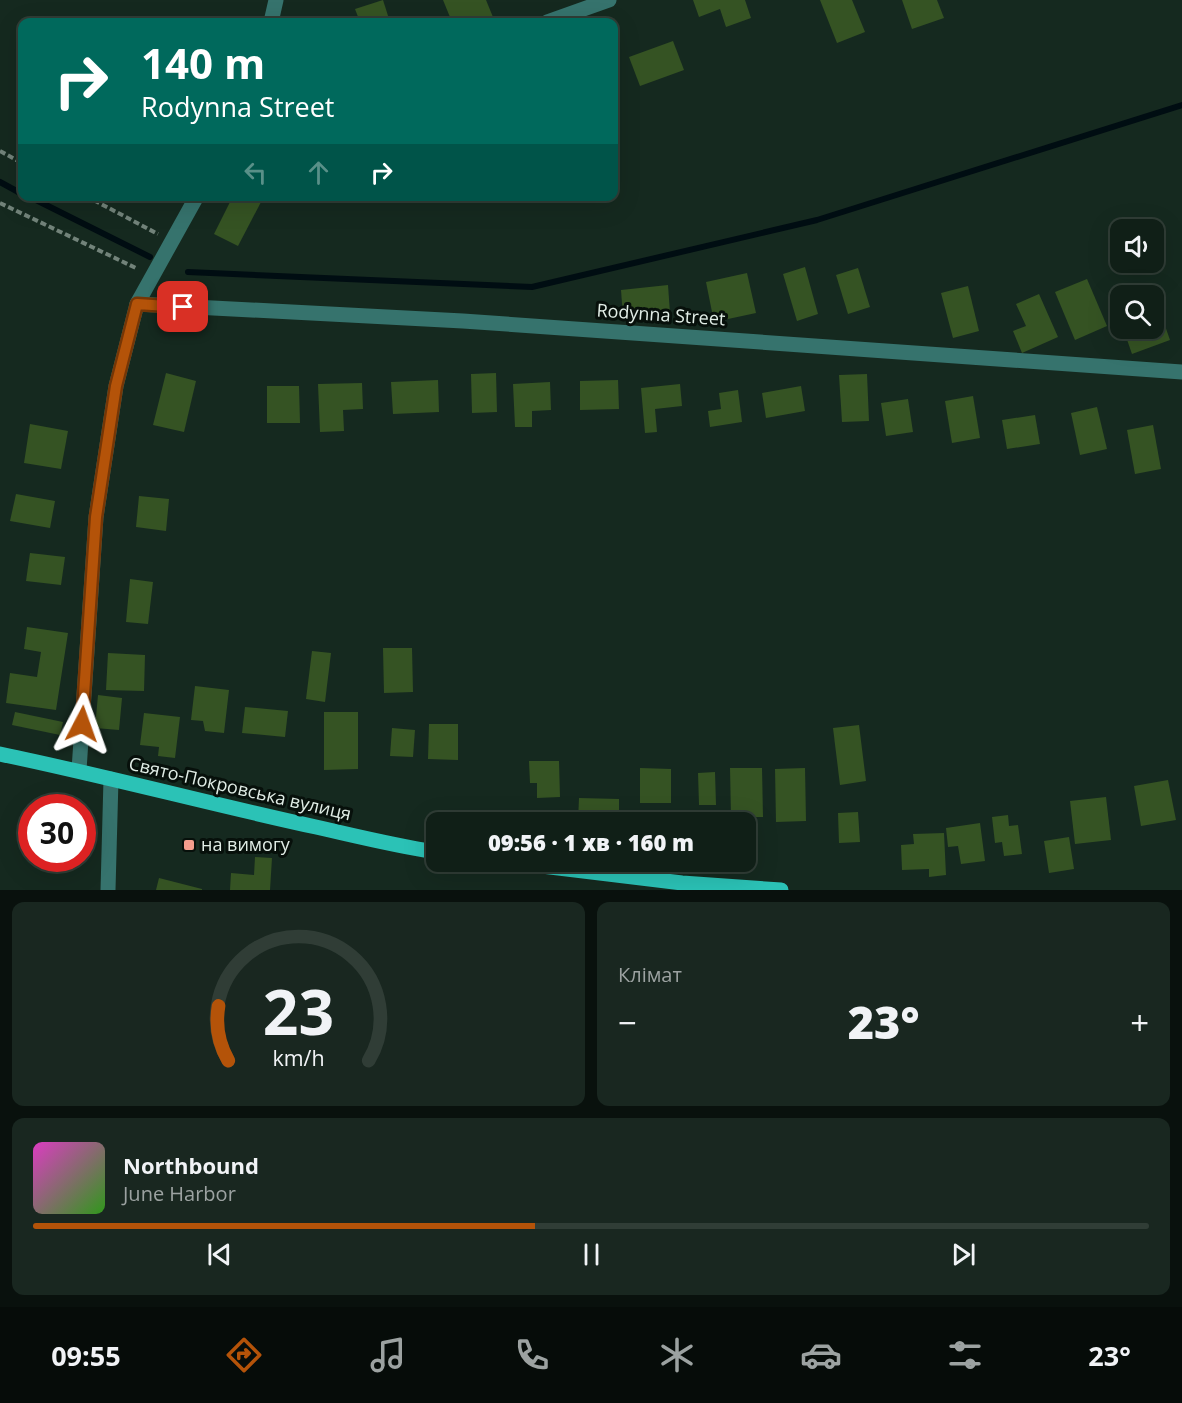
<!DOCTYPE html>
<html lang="uk">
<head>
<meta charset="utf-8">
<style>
  :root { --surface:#101f17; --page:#192720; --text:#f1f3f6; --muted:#9ca2a1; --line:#303d36; --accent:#b45309 }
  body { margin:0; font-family:"Open Sans",sans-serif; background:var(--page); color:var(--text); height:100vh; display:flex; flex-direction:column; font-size:22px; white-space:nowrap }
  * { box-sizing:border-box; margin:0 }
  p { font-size:20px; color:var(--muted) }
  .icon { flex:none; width:33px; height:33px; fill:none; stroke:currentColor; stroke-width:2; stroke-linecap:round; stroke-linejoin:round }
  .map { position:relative; height:890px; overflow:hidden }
  .details { display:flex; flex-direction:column; gap:12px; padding:12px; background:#09110d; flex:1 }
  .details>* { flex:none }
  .guide { position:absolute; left:18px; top:18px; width:600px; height:183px; border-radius:12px; box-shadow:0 6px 24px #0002,0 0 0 2px var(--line); background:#00695c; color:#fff; overflow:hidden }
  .buttons { position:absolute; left:1110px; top:219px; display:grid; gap:12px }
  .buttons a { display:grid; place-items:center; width:54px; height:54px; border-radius:12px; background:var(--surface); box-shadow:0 6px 24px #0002,0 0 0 2px var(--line); font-size:30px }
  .speed { position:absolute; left:18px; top:794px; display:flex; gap:12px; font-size:30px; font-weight:700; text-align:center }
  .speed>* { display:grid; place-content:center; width:78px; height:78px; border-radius:50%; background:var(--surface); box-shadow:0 6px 24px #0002,0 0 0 2px var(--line); line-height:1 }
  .speed .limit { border:9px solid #d22; background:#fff; color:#111 }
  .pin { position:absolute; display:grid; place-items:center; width:51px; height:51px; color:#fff; margin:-26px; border-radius:12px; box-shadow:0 3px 9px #0006 }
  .me { position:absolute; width:66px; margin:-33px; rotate:4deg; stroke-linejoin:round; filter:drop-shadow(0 0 4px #0008) }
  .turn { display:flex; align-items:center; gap:21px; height:126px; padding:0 24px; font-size:27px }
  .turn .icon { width:78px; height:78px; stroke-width:2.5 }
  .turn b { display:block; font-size:42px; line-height:51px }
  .lanes { display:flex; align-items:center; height:57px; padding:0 24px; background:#0003; justify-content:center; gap:30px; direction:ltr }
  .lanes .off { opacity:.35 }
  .big { font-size:45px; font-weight:800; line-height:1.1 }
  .details .card { flex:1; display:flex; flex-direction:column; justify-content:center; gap:9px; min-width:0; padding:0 21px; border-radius:12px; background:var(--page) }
  .details .dial { align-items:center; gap:0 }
  .dial svg { height:156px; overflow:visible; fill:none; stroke:var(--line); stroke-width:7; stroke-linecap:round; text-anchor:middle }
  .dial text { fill:var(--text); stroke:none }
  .song { display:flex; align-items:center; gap:18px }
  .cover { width:72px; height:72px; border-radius:9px; background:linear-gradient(135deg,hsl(310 70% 55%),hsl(110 70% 35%)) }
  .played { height:6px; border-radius:3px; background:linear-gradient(90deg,var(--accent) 45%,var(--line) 45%) }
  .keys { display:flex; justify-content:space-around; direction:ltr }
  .heat { display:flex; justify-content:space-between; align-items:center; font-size:33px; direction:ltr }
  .details .tiles { flex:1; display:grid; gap:12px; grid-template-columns:1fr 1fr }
  .card:last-child { grid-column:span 2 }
  .trip { position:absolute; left:426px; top:812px; width:330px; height:60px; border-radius:12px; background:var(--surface); box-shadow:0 6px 24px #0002,0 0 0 2px var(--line); font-weight:800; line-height:60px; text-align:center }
  .dock { display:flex; height:96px; justify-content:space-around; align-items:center; background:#060c09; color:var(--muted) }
  .dock .icon { width:42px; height:42px }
  .dock .selected { color:var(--accent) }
  .dock b { font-size:27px; color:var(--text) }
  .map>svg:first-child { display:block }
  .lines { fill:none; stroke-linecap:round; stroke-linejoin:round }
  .stream { stroke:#000d12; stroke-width:6 }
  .building { fill:#355323 }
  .path { stroke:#72837a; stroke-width:4; stroke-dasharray:6 3; stroke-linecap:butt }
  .street { stroke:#36736d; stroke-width:15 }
  .primary { stroke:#2bc2b6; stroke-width:15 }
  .route-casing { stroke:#753606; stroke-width:15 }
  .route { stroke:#b45309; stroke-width:10 }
  .poi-dot { fill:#f49d8d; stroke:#07100b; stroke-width:2 }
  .labels { text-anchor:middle; stroke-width:6; stroke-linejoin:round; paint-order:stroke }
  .street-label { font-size:18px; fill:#e1ede6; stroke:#07100b }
  .poi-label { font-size:18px; fill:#e1ede6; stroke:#07100b; text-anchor:start }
</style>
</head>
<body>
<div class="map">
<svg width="1182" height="890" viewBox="0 0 1182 890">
  <rect width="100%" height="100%" fill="#15291f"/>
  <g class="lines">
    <!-- stream -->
    <g class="stream">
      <path d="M0,182L22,194"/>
      <path d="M28,196L150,257"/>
      <path d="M188,272L532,287L817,220L1182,105"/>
    </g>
  </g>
  <!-- building -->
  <g class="building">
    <path d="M383,0L390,22H360L355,9Z"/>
    <path d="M443,0H486L495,22H452Z"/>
    <path d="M693,0H745L751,18L726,27L720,9L699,17Z"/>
    <path d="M820,0H852L865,32L837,43Z"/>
    <path d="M902,0H937L944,18L912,29Z"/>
    <path d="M673,41L684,70L640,86L629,57Z"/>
    <path d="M233,196H249L261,202L238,246L214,234Z"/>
    <path d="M805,267L818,314L797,321L783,274Z"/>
    <path d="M858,268L870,307L848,314L836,275Z"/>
    <path d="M747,273L756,313L714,322L706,282Z"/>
    <path d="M1087,279L1107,326L1075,340L1055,292Z"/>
    <path d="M668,285L670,313L623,317L621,290Z"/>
    <path d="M968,286L979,331L953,338L941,293Z"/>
    <path d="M1039,294L1058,337L1022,353L1013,331L1026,326L1016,304Z"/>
    <path d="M1154,294L1170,340L1132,354L1123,328H1154Z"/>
    <path d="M166,373L196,381L184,432L153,425Z"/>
    <path d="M496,373L497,412L472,413L471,374Z"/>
    <path d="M867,374L869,421L842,422L839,375Z"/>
    <path d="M438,380L439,412L393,414L391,382Z"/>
    <path d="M618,380L619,409L580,410V381Z"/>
    <path d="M550,382L551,410L532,411V427H515L513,384Z"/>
    <path d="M362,383L363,409L343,410L344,431L320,432L318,384Z"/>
    <path d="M680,384L682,406L655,409L657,432L645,433L641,388Z"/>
    <path d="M267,386H299L300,423H267Z"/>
    <path d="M801,386L805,411L766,418L762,393Z"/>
    <path d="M738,390L742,422L710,427L708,411L721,409L719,393Z"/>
    <path d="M973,396L980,438L952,443L945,401Z"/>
    <path d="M908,399L913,432L886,436L881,403Z"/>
    <path d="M1097,407L1107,449L1080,455L1071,413Z"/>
    <path d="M1035,415L1040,444L1007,449L1002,420Z"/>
    <path d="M30,424L68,431L61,469L24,463Z"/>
    <path d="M1153,425L1161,469L1135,474L1127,430Z"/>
    <path d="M16,494L55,501L50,528L10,521Z"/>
    <path d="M139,496L169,499L166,531L136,527Z"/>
    <path d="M30,553L65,557L61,585L26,581Z"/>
    <path d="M130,579L153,582L148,624L126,622Z"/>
    <path d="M27,627L68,633L56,710L6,703L10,673L37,677L41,652L24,649Z"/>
    <path d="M383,648H412L413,692L384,693Z"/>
    <path d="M312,651L331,653L325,702L306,699Z"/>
    <path d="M108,653L145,655L144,691L106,690Z"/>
    <path d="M195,686L229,690L224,733L205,731L203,721L191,720Z"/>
    <path d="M98,695L122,698L119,730L95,728Z"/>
    <path d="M245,707L288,711L285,737L242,733Z"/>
    <path d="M15,712L63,722L60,735L12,725Z"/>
    <path d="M324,712H358V769L324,770Z"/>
    <path d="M144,713L180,717L175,758L158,756L159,747L140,745Z"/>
    <path d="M429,724H458V760L428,759Z"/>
    <path d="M859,725L866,781L840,785L833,728Z"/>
    <path d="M392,728L415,730L413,757L390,756Z"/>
    <path d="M529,761H559L560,797L537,798V783H530Z"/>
    <path d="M640,768L671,769V803H640Z"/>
    <path d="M730,768H762L763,817H731Z"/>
    <path d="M805,768L806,821L776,822L775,769Z"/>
    <path d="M715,772L716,805H699L698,773Z"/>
    <path d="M1168,780L1176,820L1141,826L1134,786Z"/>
    <path d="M1106,797L1111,840L1075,844L1070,801Z"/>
    <path d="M579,798L619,799V822H578Z"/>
    <path d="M858,812L860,842L839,843L838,813Z"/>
    <path d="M1008,815L1009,826L1018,825L1022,854L1004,856L1002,842L995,843L992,817Z"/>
    <path d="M980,823L985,861L961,864L958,846L948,847L946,828Z"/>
    <path d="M944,833L946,875L929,877V869L902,870L901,845L914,844L913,834Z"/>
    <path d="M1069,837L1074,869L1049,873L1044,841Z"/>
    <path d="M255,857L272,858L270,890H230L231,873L254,875Z"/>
    <path d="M159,878L202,889V890H156Z"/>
  </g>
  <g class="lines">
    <!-- path -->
    <g class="path">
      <path d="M0,151L22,163"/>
      <path d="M86,196L158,234"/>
      <path d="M0,203L138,269"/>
    </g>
    <!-- street -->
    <g class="street">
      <path d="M271,22L276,0"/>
      <path d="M547,22L609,0"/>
      <path d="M137,304L463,321L1182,372"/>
      <path d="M79,770L96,517L116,386L137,304L197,196"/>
      <path d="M108,890L111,779"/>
    </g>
    <!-- primary -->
    <g class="primary">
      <path d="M0,754C106,776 210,804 316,827C356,836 396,846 436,852"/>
      <path d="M500,861L682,883L781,890"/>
    </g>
  </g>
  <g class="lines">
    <!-- route casing -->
    <g class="route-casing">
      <path id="route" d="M82,724L96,517L116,386L137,304L183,307"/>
    </g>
    <!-- route -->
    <use href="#route" class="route"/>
  </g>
  <!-- markers -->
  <rect class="poi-dot" x="183" y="839" width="12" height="12" rx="3"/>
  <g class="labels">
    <!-- street labels -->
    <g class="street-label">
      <text transform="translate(661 315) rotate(4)" y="6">Rodynna Street</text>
      <text transform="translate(240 789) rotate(13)" y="6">Свято-Покровська вулиця</text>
    </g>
    <!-- poi labels -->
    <g class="poi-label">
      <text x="201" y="851">на вимогу</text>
    </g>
  </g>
</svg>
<div class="buttons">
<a><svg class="icon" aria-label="sound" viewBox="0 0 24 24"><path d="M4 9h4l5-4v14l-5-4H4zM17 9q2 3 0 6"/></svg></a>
<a><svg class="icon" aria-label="search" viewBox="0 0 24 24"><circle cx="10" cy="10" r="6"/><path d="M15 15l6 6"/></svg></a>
</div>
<div class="speed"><div class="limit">30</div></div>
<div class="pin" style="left:183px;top:307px;background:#d93025"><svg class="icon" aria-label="arrive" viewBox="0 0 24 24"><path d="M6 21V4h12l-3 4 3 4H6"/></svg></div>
<svg class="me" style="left:82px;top:724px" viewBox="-20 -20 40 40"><path d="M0-17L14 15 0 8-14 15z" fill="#b45309" stroke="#fff" stroke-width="4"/></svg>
<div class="trip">09:56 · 1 хв · 160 m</div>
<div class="guide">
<div class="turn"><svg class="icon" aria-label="right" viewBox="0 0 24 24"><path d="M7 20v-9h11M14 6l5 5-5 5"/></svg><div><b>140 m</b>Rodynna Street</div></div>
<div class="lanes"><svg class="icon off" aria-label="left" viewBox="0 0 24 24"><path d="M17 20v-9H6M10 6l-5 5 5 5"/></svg><svg class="icon off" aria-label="ahead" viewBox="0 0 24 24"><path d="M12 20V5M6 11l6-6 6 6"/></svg><svg class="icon" aria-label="right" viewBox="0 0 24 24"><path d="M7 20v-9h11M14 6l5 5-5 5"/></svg></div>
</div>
</div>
<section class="details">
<div class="tiles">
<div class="card dial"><svg viewBox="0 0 100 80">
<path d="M14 69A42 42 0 1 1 86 69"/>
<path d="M14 69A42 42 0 0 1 9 41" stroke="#b45309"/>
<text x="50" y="56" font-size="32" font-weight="700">23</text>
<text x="50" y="72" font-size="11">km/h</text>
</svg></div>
<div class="card"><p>Клімат</p>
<div class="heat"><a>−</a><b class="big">23°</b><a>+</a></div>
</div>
<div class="card">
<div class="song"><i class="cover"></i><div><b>Northbound</b><p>June Harbor</p></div></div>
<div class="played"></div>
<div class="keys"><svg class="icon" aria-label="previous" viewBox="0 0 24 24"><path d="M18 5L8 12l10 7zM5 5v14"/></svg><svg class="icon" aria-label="pause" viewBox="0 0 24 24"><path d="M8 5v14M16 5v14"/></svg><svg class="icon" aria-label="next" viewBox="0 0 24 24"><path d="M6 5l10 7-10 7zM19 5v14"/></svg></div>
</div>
</div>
</section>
<nav class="dock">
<b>09:55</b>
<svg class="icon selected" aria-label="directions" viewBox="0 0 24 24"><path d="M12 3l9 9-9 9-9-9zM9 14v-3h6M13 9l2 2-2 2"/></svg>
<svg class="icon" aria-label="music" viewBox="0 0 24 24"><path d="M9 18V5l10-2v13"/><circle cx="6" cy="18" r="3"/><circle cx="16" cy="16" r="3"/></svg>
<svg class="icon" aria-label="phone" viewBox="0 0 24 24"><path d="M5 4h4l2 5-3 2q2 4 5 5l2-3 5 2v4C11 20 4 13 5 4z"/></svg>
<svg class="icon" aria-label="climate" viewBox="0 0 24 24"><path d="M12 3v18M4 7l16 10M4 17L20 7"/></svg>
<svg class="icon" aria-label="car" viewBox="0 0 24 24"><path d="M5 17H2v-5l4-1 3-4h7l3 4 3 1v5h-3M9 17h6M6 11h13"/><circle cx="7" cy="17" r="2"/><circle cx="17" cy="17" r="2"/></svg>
<svg class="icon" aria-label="filters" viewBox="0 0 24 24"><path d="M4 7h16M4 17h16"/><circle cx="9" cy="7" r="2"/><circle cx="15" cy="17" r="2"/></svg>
<b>23°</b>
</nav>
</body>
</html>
